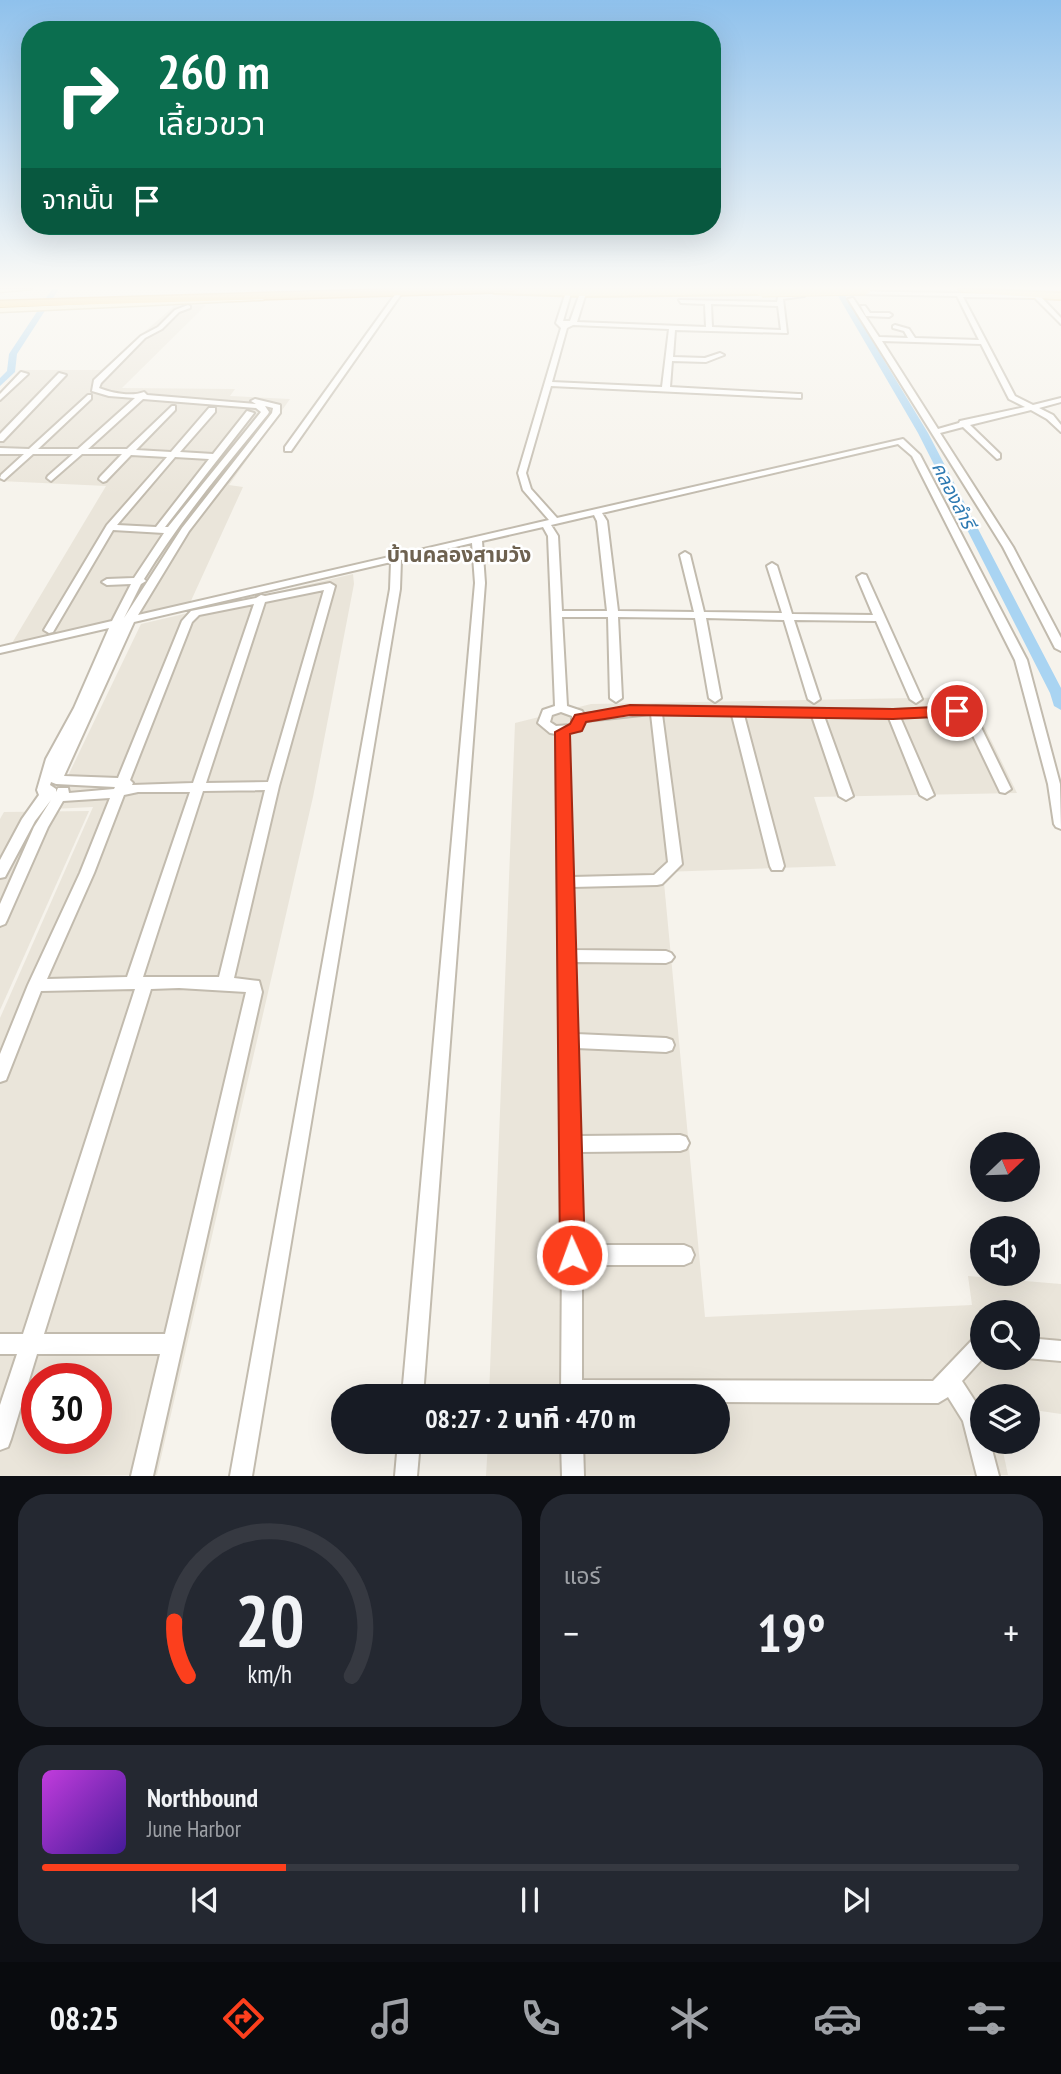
<!DOCTYPE html>
<html lang="th">
<head>
<meta charset="utf-8">
<style>
  :root { --surface:#171b24; --page:#242831; --text:#f1f3f6; --muted:#9ea1a6; --line:#363941; --accent:#fc3f1d }
  body { margin:0; font-family:"PT Sans Narrow","Noto Sans Thai",sans-serif; background:var(--page); color:var(--text); height:100vh; display:flex; flex-direction:column; font-size:26px; white-space:nowrap }
  * { box-sizing:border-box; margin:0 }
  p { font-size:23px; color:var(--muted) }
  .icon { flex:none; width:38px; height:38px; fill:none; stroke:currentColor; stroke-width:2; stroke-linecap:round; stroke-linejoin:round }
  .map { position:relative; height:1476px; overflow:hidden }
  .details { display:flex; flex-direction:column; gap:18px; padding:18px; background:#0d0f14; flex:1 }
  .details>* { flex:none }
  .top-card { position:absolute; left:21px; top:21px; width:700px; height:214px; border-radius:28px; box-shadow:0 7px 28px #0002; background:#0b6e4f; color:#fff; overflow:hidden }
  .needle { width:46px; rotate:67deg }
  .tools { position:absolute; left:970px; top:1132px; display:grid; gap:14px }
  .tools a { display:grid; place-items:center; width:70px; height:70px; border-radius:50%; background:var(--surface); box-shadow:0 7px 28px #0002; font-size:35px }
  .speed { position:absolute; left:21px; top:1363px; display:flex; gap:14px; font-size:35px; font-weight:700; text-align:center }
  .speed>* { display:grid; place-content:center; width:91px; height:91px; border-radius:50%; background:var(--surface); box-shadow:0 7px 28px #0002; line-height:1 }
  .speed .limit { border:10px solid #d22; background:#fff; color:#111 }
  .pin { position:absolute; display:grid; place-items:center; width:60px; height:60px; color:#fff; margin:-30px; border:4px solid #fff; border-radius:50%; box-shadow:0 2px 7px #0007 }
  .me { position:absolute; width:77px; margin:-38px; rotate:358deg; stroke-linejoin:round; filter:drop-shadow(0 0 5px #0008) }
  .turn { display:flex; align-items:center; gap:24px; height:147px; padding:0 21px; font-size:32px }
  .turn .icon { width:91px; height:91px; stroke-width:2.5 }
  .turn b { display:block; font-size:49px; line-height:60px }
  .then { display:flex; align-items:center; height:66px; padding:0 21px; background:#0003; gap:14px; font-size:26px }
  .big { font-size:52px; font-weight:800; line-height:1.1 }
  .details .tile { flex:1; display:flex; flex-direction:column; justify-content:center; gap:10px; min-width:0; padding:0 24px; border-radius:28px; background:var(--page) }
  .details .dial { align-items:center; gap:0 }
  .dial svg { height:182px; overflow:visible; fill:none; stroke:var(--line); stroke-width:7; stroke-linecap:round; text-anchor:middle }
  .dial text { fill:var(--text); stroke:none }
  .song { display:flex; align-items:center; gap:21px }
  .cover { width:84px; height:84px; border-radius:10px; background:linear-gradient(135deg,hsl(290 70% 55%),hsl(260 70% 35%)) }
  .played { height:7px; border-radius:4px; background:linear-gradient(90deg,var(--accent) 25%,var(--line) 25%) }
  .keys { display:flex; justify-content:space-around; direction:ltr }
  .heat { display:flex; justify-content:space-between; align-items:center; font-size:38px; direction:ltr }
  .details .tiles { flex:1; display:grid; gap:18px; grid-template-columns:1fr 1fr }
  .tile:last-child { grid-column:span 2 }
  .trip { position:absolute; left:331px; top:1384px; width:399px; height:70px; border-radius:35px; background:var(--surface); box-shadow:0 7px 28px #0002; font-weight:800; line-height:70px; text-align:center }
  .tab-bar { display:flex; height:112px; justify-content:space-around; align-items:center; background:#090b0e; color:var(--muted) }
  .tab-bar .icon { width:49px; height:49px }
  .tab-bar .current { color:var(--accent) }
  .tab-bar b { font-size:32px; color:var(--text) }
  .map>svg:first-child { display:block }
  .residential { fill:#eae5da; fill-rule:evenodd }
  .lines { fill:none; stroke-linecap:round; stroke-linejoin:round }
  .canal { fill:#a9d4f2; fill-rule:evenodd }
  .street-casing { stroke:#c2bbae; stroke-width:4 }
  .secondary-casing { stroke:#d6c79b; stroke-width:3 }
  .primary-casing { stroke:#e6c16a; stroke-width:4 }
  .highway-casing { stroke:#e0a43c; stroke-width:3 }
  .street { fill:#fff; fill-rule:evenodd }
  .secondary { fill:#fff3cd; fill-rule:evenodd }
  .primary { fill:#ffe39c; fill-rule:evenodd }
  .highway { fill:#ffcf6e; fill-rule:evenodd }
  .primary-bridge-casing { stroke:#e6c16a; stroke-width:13; stroke-linecap:butt }
  .primary-bridge { stroke:#ffe39c; stroke-width:11 }
  .route { fill:#fc3f1d; stroke:#a42913; stroke-width:2 }
  .labels { text-anchor:middle; stroke-width:5; stroke-linejoin:round; paint-order:stroke }
  .far-water-label { font-size:19px; font-style:italic; fill:#2e7ab2; stroke:#fff }
  .far-quarter-label { font-size:21px; font-weight:bold; fill:#6e6250; stroke:#fff }
</style>
</head>
<body>
<div class="map">
<svg width="1061" height="1476" viewBox="0 0 1061 1476">
  <rect width="100%" height="100%" fill="#f6f3ec"/>
  <!-- residential -->
  <g class="residential">
    <path d="M206,305L122,388L235,389L230,396L290,399L229,485L243,487L190,603L12,643L106,486L0,481V392L23,370H101L174,306Z"/>
    <path d="M353,574L354,584L313,797L157,1475L0,1476V1018L93,807L52,809L141,624ZM37,1379H96V1438H37Z"/>
    <path d="M970,697L1017,793L814,797L836,866L663,872L705,1317L972,1305L968,1276L1061,1284V1414L1027,1409V1396H982V1442H1001L1008,1475L486,1476L488,1442H718V1396H489L515,723L591,704ZM982,1312H1027V1358H982Z"/>
    <path d="M89,811L0,1010V819L4,812Z"/>
  </g>
  <g class="lines">
    <!-- canal -->
    <g class="canal">
      <path d="M52,289H59L17,354L15,372L0,386V378L7,371L9,354Z"/>
      <path d="M834,289H841L928,433L1061,688V710L1054,706L1050,693L918,433Z"/>
    </g>
    <!-- street casing -->
    <g class="street-casing">
      <g id="street">
        <path d="M804,289L810,290L804,296L783,299L787,333L675,330L673,357L705,358L720,353L724,355L706,362L672,361L670,387L798,394H801V398L551,386L526,473L531,489L557,518L903,439L920,455L1027,660L1060,784L1061,829L1056,827L1054,824L1048,784L1015,660L912,456L898,444L602,513L607,521L618,611L694,612L680,555L685,552L690,555L704,612L782,613L767,566L772,563L777,566L792,614L873,615L857,577L862,574L866,575L922,699L916,703L910,699L876,621L794,620L820,699L814,703L808,699L784,620L706,618L721,698L715,702L709,698L695,618L618,617L622,698L616,702L610,698L608,617H562L567,706L582,711L584,714L656,706L893,710L957,707L977,719L1011,789L1005,793L1000,792L966,721L955,715L900,717L934,795L927,799L920,795L889,718L824,716L853,796L846,800L839,796L812,716L744,715L784,866L782,870H772L770,866L732,715L662,714L682,864L662,884L657,885L572,887L574,950L666,951L671,953L674,957L671,961L666,963L574,962L576,1034L666,1038L672,1040L674,1045L672,1050L666,1052L576,1048L579,1136L680,1135L686,1137L689,1143L686,1149L680,1151L579,1152L581,1245H684L691,1248L694,1255L691,1262L684,1265H582V1380L933,1381L975,1337L982,1334L983,1358L962,1381L982,1412V1442H990L999,1476H977L963,1421L948,1397L938,1403L718,1402V1396H561L562,1255L556,734L550,733L538,723L543,710L555,706L548,536L543,527L482,541L485,583L423,1396H402L475,583L472,543L401,560L400,589L252,1476H230L390,589L391,562L134,622L64,776L118,778L182,621L191,611L256,598L261,595L265,596L330,583L335,586L279,786L234,978L259,981L262,992L153,1476H131L160,1354H37L11,1439L8,1447L0,1450V1405L17,1354H0V1334H23L135,989L41,991L8,1075L6,1080L0,1082V1054L28,985L80,873L110,798L63,801L48,827L7,920L5,924L0,926V904L34,827L51,800L35,821L5,877L0,878V860L22,819L39,795L37,790L46,759L74,708L109,628L0,653V647L112,621L131,584L107,585L102,582L107,579L134,578L164,533L113,530L53,632L49,633L44,630L107,525L167,457L131,455L106,481L103,482L99,479L100,477L122,454H82L51,481L47,478L48,476L73,454H33L4,480L0,478L1,475L24,454H0V448L29,449L88,395H91V399L38,449H78L135,398L109,396L92,391L94,380L141,336L158,327L175,310L188,305L190,306V308L179,312L162,329L145,338L101,383L99,388C112,393 131,397 144,392L147,395L256,404L251,401L255,399L280,405V413L189,531L138,615L549,520L523,490L518,473L561,328L556,323L566,292L571,293L563,321H570L580,293L583,291L586,293L577,322L706,327L705,304L681,303L679,300L777,302L778,297L800,293ZM711,304L778,306L781,330L712,327ZM573,325L669,329L662,387L552,382L567,328ZM143,399L256,408L261,412L168,527H165L254,413L247,411L213,454L180,452L215,412V408H209L171,452L136,450L175,410V406H172L127,449H88ZM265,406L273,408L272,413L182,528L124,618L141,584L146,581L144,579C180,520 225,467 268,414L269,412ZM175,457L209,459L156,527L117,525ZM594,515L597,521L607,611H562L558,536L551,525ZM324,590L268,782L206,783L265,602ZM254,604L193,783L132,785L133,783L130,780L192,622L199,615ZM561,712L572,716V725L556,726L550,722L552,715ZM651,714L668,862L654,875L572,877L568,732L580,731L586,721ZM51,782L56,784L115,787L114,789L69,793L68,788H58L56,792V789L50,785ZM265,790L219,977H143L203,791ZM138,792H190L127,977L47,979L94,873L124,795ZM179,988L246,992L165,1334H44L151,989Z"/>
        <path d="M852,291L1061,295V299L1042,298L1061,318V324L1035,298L963,297L1015,396L1033,405L1061,398V402L1039,408L1053,415L1061,425V432L1047,419L1031,410L970,425L1000,454V458L997,459L963,427L940,433L1013,547L1061,638V651L1055,648L1003,547L848,299L853,298L879,337L908,338L904,331L893,328V326L895,325L909,329L915,338L979,340L957,296L854,294ZM882,341L981,344L1009,399L1025,407L960,421L959,423L938,429Z"/>
        <path d="M397,292L402,293L291,451H285V447Z"/>
        <path d="M861,306H865L870,313H889L892,315L889,317L866,316Z"/>
        <path d="M21,372L28,374L0,400V394Z"/>
        <path d="M59,373L66,375L3,441H0V434Z"/>
        <path d="M1027,1338L1061,1341V1361L1026,1358Z"/>
        <path d="M398,1442H420L417,1476H395Z"/>
        <path d="M561,1442H583L584,1476H562Z"/>
      </g>
    </g>
    <!-- secondary casing -->
    <g class="secondary-casing">
      <g id="secondary">
        <path d="M0,289H32L0,292Z"/>
        <path d="M266,296L263,300L0,312V308Z"/>
      </g>
    </g>
    <!-- primary casing -->
    <g class="primary-casing">
      <g id="primary">
        <path d="M490,289H766L767,291L762,294L583,296L494,293Z"/>
        <path d="M959,289L1061,293V299L964,292Z"/>
      </g>
    </g>
    <!-- highway casing -->
    <g class="highway-casing">
      <path id="highway" d="M398,289H519L514,292L0,307V301Z"/>
    </g>
    <!-- street -->
    <use href="#street" class="street"/>
    <!-- secondary -->
    <use href="#secondary" class="secondary"/>
    <!-- primary -->
    <use href="#primary" class="primary"/>
    <!-- highway -->
    <use href="#highway" class="highway"/>
    <!-- primary-bridge casing -->
    <g class="primary-bridge-casing">
      <path id="primary-bridge" d="M762,291L865,289"/>
    </g>
    <!-- primary-bridge -->
    <use href="#primary-bridge" class="primary-bridge"/>
  </g>
  <!-- sky -->
  <linearGradient id="sky" x2="0" y2="1"><stop stop-color="#8fc1ec"/><stop offset="0.58" stop-color="#fbfaf6"/><stop offset="1" stop-color="#fbfaf6" stop-opacity="0"/></linearGradient>
  <rect width="1061" height="496" fill="url(#sky)"/>
  <!-- route -->
  <path class="route" d="M630,705L893,709L957,706L964,711L957,716L893,719L630,715L586,722L582,731L570,734L585,1255L581,1264L572,1268L563,1264L560,1255L555,732L570,724L575,715Z"/>
  <g class="labels">
    <!-- far-water labels -->
    <g class="far-water-label">
      <text transform="translate(954 495) rotate(63)" y="7">คลองลำรี</text>
    </g>
    <!-- far-quarter labels -->
    <g class="far-quarter-label">
      <text x="459" y="562">บ้านคลองสามวัง</text>
    </g>
  </g>
</svg>
<div class="tools">
<a><svg class="needle" viewBox="-14 -14 28 28"><path d="M0-13l5 13h-10z" fill="#e53935"/><path d="M0 13l5-13h-10z" fill="#9ea1a6"/></svg></a>
<a><svg class="icon" aria-label="sound" viewBox="0 0 24 24"><path d="M4 9h4l5-4v14l-5-4H4zM17 9q2 3 0 6"/></svg></a>
<a><svg class="icon" aria-label="search" viewBox="0 0 24 24"><circle cx="10" cy="10" r="6"/><path d="M15 15l6 6"/></svg></a>
<a><svg class="icon" aria-label="layers" viewBox="0 0 24 24"><path d="M12 4l9 5-9 5-9-5zM3 14l9 5 9-5"/></svg></a>
</div>
<div class="speed"><div class="limit">30</div></div>
<div class="pin" style="left:957px;top:711px;background:#d93025"><svg class="icon" aria-label="arrive" viewBox="0 0 24 24"><path d="M6 21V4h12l-3 4 3 4H6"/></svg></div>
<svg class="me" style="left:572px;top:1255px" viewBox="-20 -20 40 40"><circle r="17" fill="#fc3f1d" stroke="#fff" stroke-width="3"/><path d="M0-11L8 9 0 5-8 9z" fill="#fff"/></svg>
<div class="trip">08:27 · 2 นาที · 470 m</div>
<div class="top-card">
<div class="turn"><svg class="icon" aria-label="right" viewBox="0 0 24 24"><path d="M7 20v-9h11M14 6l5 5-5 5"/></svg><div><b>260 m</b>เลี้ยวขวา</div></div>
<div class="then">จากนั้น<svg class="icon" aria-label="arrive" viewBox="0 0 24 24"><path d="M6 21V4h12l-3 4 3 4H6"/></svg></div>
</div>
</div>
<section class="details">
<div class="tiles">
<div class="tile dial"><svg viewBox="0 0 100 80">
<path d="M14 69A42 42 0 1 1 86 69"/>
<path d="M14 69A42 42 0 0 1 8 45" stroke="#fc3f1d"/>
<text x="50" y="56" font-size="32" font-weight="700">20</text>
<text x="50" y="72" font-size="11">km/h</text>
</svg></div>
<div class="tile"><p>แอร์</p>
<div class="heat"><a>−</a><b class="big">19°</b><a>+</a></div>
</div>
<div class="tile">
<div class="song"><i class="cover"></i><div><b>Northbound</b><p>June Harbor</p></div></div>
<div class="played"></div>
<div class="keys"><svg class="icon" aria-label="previous" viewBox="0 0 24 24"><path d="M18 5L8 12l10 7zM5 5v14"/></svg><svg class="icon" aria-label="pause" viewBox="0 0 24 24"><path d="M8 5v14M16 5v14"/></svg><svg class="icon" aria-label="next" viewBox="0 0 24 24"><path d="M6 5l10 7-10 7zM19 5v14"/></svg></div>
</div>
</div>
</section>
<nav class="tab-bar">
<b>08:25</b>
<svg class="icon current" aria-label="directions" viewBox="0 0 24 24"><path d="M12 3l9 9-9 9-9-9zM9 14v-3h6M13 9l2 2-2 2"/></svg>
<svg class="icon" aria-label="music" viewBox="0 0 24 24"><path d="M9 18V5l10-2v13"/><circle cx="6" cy="18" r="3"/><circle cx="16" cy="16" r="3"/></svg>
<svg class="icon" aria-label="phone" viewBox="0 0 24 24"><path d="M5 4h4l2 5-3 2q2 4 5 5l2-3 5 2v4C11 20 4 13 5 4z"/></svg>
<svg class="icon" aria-label="climate" viewBox="0 0 24 24"><path d="M12 3v18M4 7l16 10M4 17L20 7"/></svg>
<svg class="icon" aria-label="car" viewBox="0 0 24 24"><path d="M5 17H2v-5l4-1 3-4h7l3 4 3 1v5h-3M9 17h6M6 11h13"/><circle cx="7" cy="17" r="2"/><circle cx="17" cy="17" r="2"/></svg>
<svg class="icon" aria-label="filters" viewBox="0 0 24 24"><path d="M4 7h16M4 17h16"/><circle cx="9" cy="7" r="2"/><circle cx="15" cy="17" r="2"/></svg>
</nav>
</body>
</html>
